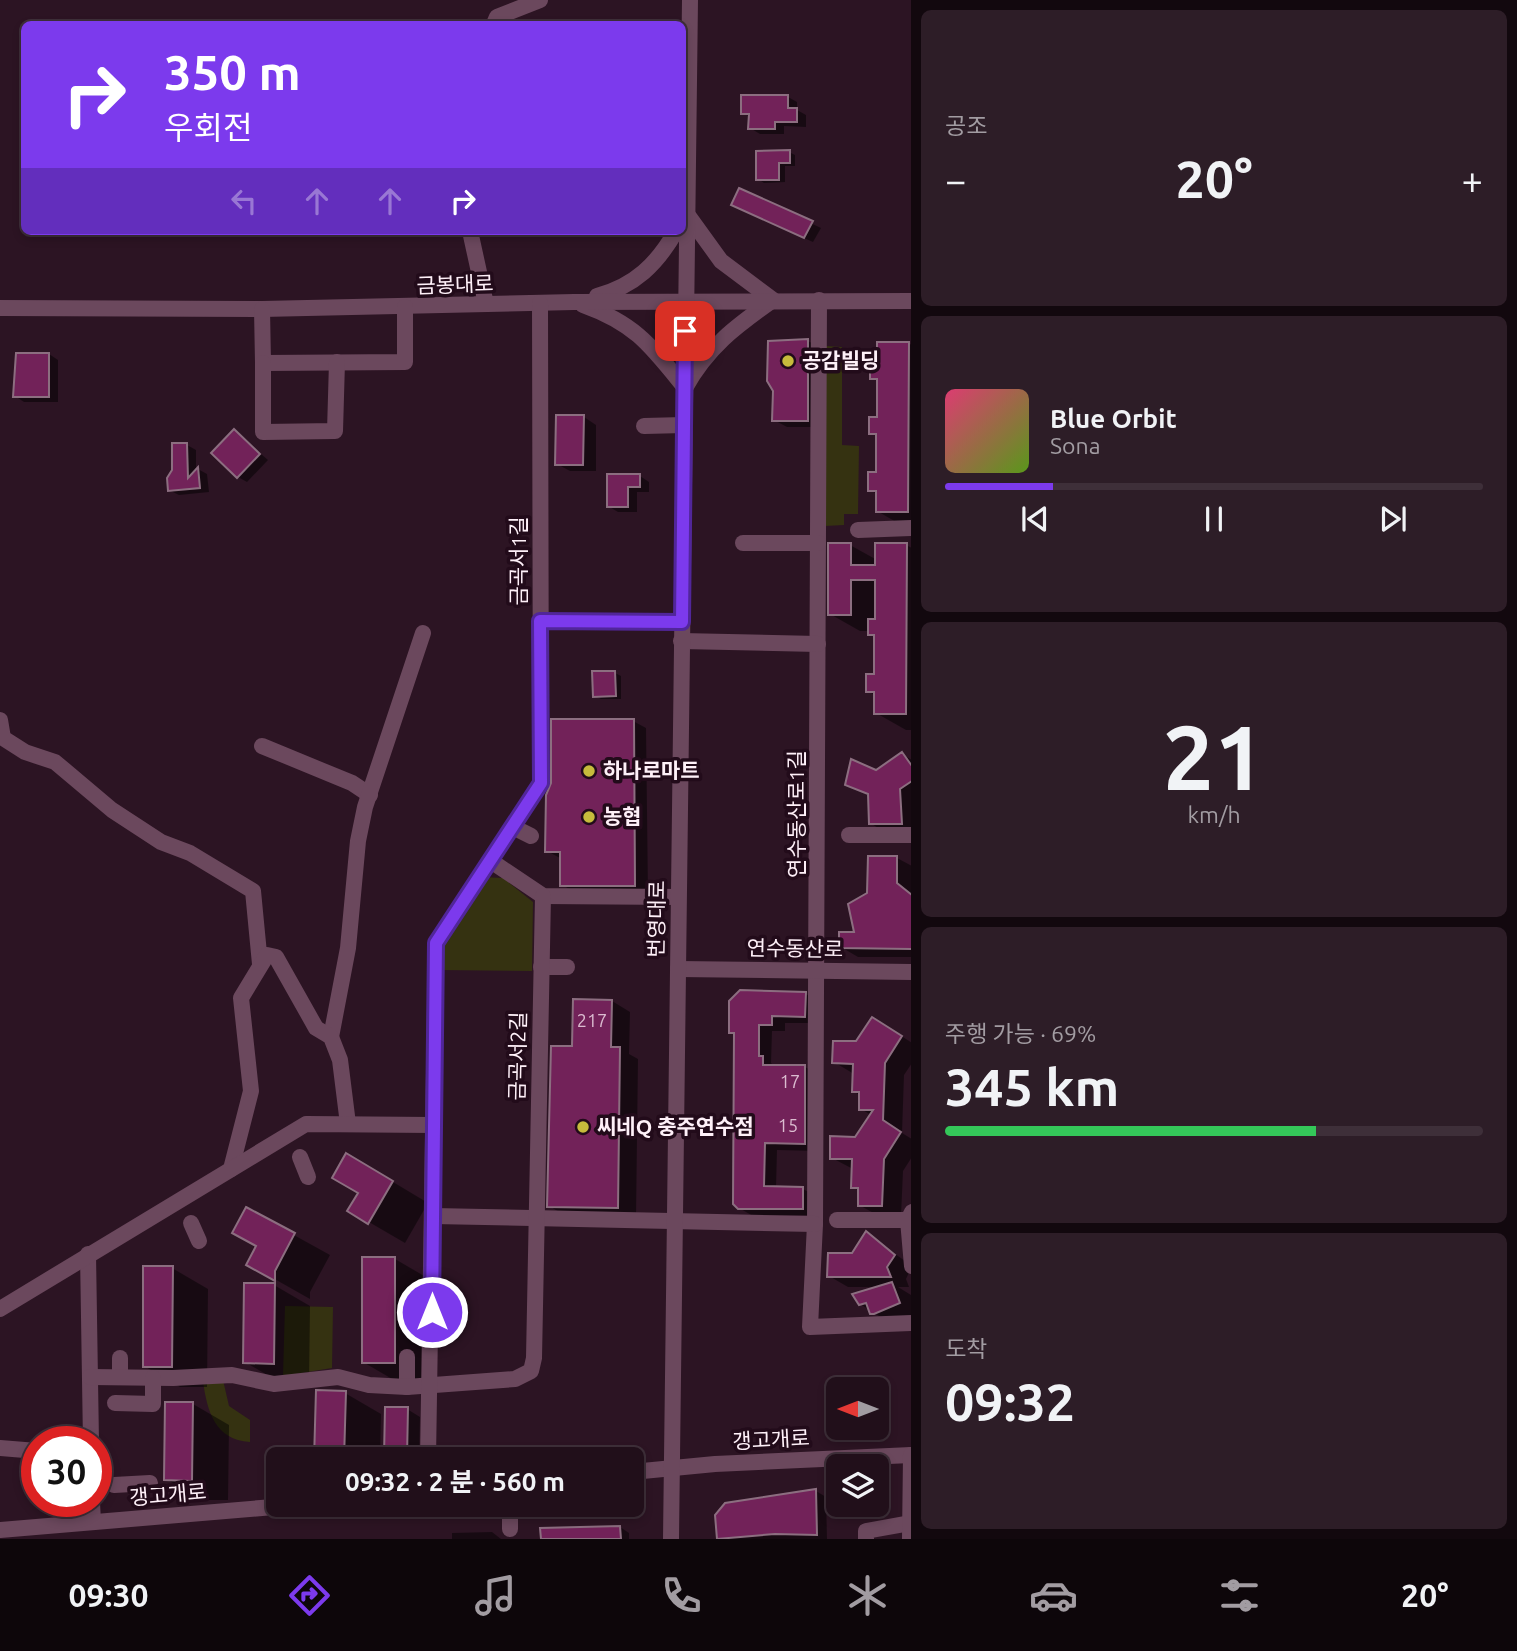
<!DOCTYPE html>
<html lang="ko">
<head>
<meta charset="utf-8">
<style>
  :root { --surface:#210f1a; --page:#2d1d27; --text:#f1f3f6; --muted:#a29ca2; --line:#3e2f39; --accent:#7c3aed }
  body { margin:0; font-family:Ubuntu,"Noto Sans KR",sans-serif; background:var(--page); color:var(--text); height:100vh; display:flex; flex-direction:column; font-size:26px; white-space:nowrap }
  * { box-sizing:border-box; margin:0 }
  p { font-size:23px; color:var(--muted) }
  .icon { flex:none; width:38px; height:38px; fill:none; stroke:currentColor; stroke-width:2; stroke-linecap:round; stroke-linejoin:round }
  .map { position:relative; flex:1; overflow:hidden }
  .details { display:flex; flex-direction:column; gap:10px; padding:10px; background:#12080e; width:606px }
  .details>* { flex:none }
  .hud { position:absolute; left:21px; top:21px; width:665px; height:214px; border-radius:10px; box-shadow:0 4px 10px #0003,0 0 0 2px var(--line); background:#7c3aed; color:#fff; overflow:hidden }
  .needle { width:46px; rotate:270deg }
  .buttons { position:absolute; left:826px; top:1377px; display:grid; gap:14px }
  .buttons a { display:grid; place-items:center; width:63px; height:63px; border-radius:10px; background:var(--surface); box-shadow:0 4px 10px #0003,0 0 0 2px var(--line); font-size:35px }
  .speed { position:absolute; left:21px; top:1426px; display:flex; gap:14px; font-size:35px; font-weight:700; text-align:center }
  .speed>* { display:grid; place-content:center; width:91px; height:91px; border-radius:50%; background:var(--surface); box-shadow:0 4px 10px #0003,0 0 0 2px var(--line); line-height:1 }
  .speed .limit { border:10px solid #d22; background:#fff; color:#111 }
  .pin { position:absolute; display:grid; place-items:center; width:60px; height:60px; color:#fff; margin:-30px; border-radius:14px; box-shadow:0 4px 10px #0006 }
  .me { position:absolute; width:77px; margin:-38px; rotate:0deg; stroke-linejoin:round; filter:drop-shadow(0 0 5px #0008) }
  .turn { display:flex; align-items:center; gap:24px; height:147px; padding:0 28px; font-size:32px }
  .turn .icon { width:91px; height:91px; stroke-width:2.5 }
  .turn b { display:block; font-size:49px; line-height:60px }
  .lanes { display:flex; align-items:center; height:66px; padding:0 28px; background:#0003; justify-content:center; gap:35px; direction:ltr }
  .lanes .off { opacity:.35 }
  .big { font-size:52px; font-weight:700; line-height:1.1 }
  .details .card { flex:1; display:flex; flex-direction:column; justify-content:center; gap:10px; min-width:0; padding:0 24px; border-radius:10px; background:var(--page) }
  .details .dial { align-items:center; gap:0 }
  .dial b { font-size:91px; line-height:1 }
  .song { display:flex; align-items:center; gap:21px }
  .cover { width:84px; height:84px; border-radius:10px; background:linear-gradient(135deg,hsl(340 70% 55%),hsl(90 70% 35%)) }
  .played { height:7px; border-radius:4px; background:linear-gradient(90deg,var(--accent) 20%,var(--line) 20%) }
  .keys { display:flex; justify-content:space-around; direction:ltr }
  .heat { display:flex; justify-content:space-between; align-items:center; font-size:38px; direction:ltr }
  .charge { height:10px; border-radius:5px; background:linear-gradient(90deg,#34c759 69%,var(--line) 0) }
  .trip { position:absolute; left:266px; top:1447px; width:378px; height:70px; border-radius:10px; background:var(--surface); box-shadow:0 4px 10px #0003,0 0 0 2px var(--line); font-weight:700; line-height:70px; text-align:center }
  .dock { display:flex; height:112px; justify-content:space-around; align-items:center; background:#0d060a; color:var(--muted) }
  .dock .icon { width:49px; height:49px }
  .dock .current { color:var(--accent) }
  .dock b { font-size:32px; color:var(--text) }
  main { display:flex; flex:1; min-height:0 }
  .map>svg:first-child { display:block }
  .green { fill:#353211 }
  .shadow { fill:#0007 }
  .building { fill:#722259; stroke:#8c6e80; stroke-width:2 }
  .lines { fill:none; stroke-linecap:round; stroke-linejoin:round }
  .minor { stroke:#6b485d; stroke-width:16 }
  .route-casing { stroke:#51269a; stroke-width:18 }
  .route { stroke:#7c3aed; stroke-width:12 }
  .poi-dot { fill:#c6bb3c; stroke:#220b1a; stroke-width:2.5 }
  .labels { text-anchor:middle; stroke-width:7; stroke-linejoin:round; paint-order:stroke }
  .number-label { font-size:18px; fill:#dbbcd0 }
  .street-label { font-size:21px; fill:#fef0f8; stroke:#220b1a }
  .poi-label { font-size:21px; font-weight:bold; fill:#fef0f8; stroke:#220b1a; text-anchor:start }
</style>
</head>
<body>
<main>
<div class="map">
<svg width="912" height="1539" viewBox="0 0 912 1539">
  <rect width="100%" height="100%" fill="#2c1423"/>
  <!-- green -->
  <g class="green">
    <path d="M826,346L842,347V445L859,446L858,514H844V525L825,526Z"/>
    <path d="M480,877L503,878L533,902L532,971L436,970V943Z"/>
    <path d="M285,1306L333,1307L332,1368L283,1376Z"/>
    <path d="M223,1380L229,1406L250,1420V1442C215,1440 207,1411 203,1381Z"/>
  </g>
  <!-- shadow -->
  <g class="shadow">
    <path d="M788,97L797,102V110L806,115V127L784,126V134H760L750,128V117L743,113Z"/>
    <path d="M789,152L795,155V166H785V182L764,183L758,179Z"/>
    <path d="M740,190L821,228L813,242L741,210Z"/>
    <path d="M808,341L821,348L820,427H787L774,420Z"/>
    <path d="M908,343L912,345V531L877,511V494L870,490L878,474V437L871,433L878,419L879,382L872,378L879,365Z"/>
    <path d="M49,354L58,360V402H24L15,396Z"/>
    <path d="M584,417L596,425V471H570L557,464Z"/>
    <path d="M234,431L268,460L247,482L238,477Z"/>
    <path d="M187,445L196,450V468L207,474L209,492L179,495L169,490Z"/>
    <path d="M609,476H640L649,482V492H637V512H618L608,506Z"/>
    <path d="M850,545L877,560L906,545L912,548V730H906L876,713V696L868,691L876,676V638L869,631H860L830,614Z"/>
    <path d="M615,673L621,676V699H601L595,696Z"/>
    <path d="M633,721L646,728L648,893L575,892L562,885L560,858L547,851Z"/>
    <path d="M902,754L912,760V835H890L870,823L869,796L847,784L876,772Z"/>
    <path d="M897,858L912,866V957H858L841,947L857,934L869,894Z"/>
    <path d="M804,993L817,1000L818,1023H785V1031H772L771,1063L775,1067H805L818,1074L817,1151L777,1150L776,1188L803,1189L816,1196L815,1215L753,1216L739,1208L736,1035L731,1032Z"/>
    <path d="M612,1001L630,1012L629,1054L638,1059L636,1218L568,1217L549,1206L574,1048Z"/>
    <path d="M892,1030L912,1043V1063L904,1075L902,1133L912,1139V1157L903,1171L901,1216H879L859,1205L860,1191L852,1187L853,1169L832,1158L856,1139L871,1115L861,1109V1096L853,1091L854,1074L834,1062L857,1043Z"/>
    <path d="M383,1176L428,1203L405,1243L350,1211L360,1193Z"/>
    <path d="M247,1209L330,1255L310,1292V1299L248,1264L258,1246Z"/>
    <path d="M867,1234L912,1266L906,1279L909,1287H898L911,1295L912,1317L892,1324L860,1304L878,1287H848L829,1276L853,1255Z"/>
    <path d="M364,1259H395L431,1280V1383H399L363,1362Z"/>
    <path d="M172,1268L208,1289L207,1387H180L144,1366Z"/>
    <path d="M274,1285L310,1306L309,1383H281L245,1362Z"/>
    <path d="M345,1393L381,1414L380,1460H316Z"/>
    <path d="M193,1404L229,1425L228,1500H202L166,1479Z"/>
    <path d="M407,1409L420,1417L419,1460H391L386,1456Z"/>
    <path d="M816,1491L826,1497L827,1539H716V1515Z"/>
    <path d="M620,1527L629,1533V1539H542Z"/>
    <path d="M492,1532L501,1539H452V1533Z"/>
  </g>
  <!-- building -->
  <g class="building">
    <path d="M741,95H788V108H797V122H775V129H748L749,114H741Z"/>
    <path d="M790,150V163H779V180H756V151Z"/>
    <path d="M739,188L813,221L804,238L731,205Z"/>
    <path d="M808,339V421H772L773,391L767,381L768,341Z"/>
    <path d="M877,342H909L908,512H876V491H868V472H876V434H869V417H877V379H870V364H877Z"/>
    <path d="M16,353H49V397H13Z"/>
    <path d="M556,415H584L583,465H555Z"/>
    <path d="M234,429L260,454L237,478L211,453Z"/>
    <path d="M172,443H187L188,478L198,467L200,488L168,491L167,478L172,470Z"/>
    <path d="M607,474H640V487H628V507H607Z"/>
    <path d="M828,543H851V565H875V543H907L906,714H874V692H866V674H874V635H868V619H875V580H851V615H828Z"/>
    <path d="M592,671H615L616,696L593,697Z"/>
    <path d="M551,719H634L635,886H560V852H545L546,795L551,783Z"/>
    <path d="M902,752L912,766V781L900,789L902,824H869L868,794L845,785L851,759L876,770Z"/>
    <path d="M868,856H897V883L912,895V949L839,948V932H854L848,904L867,893Z"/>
    <path d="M740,990L806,992L805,1017L772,1016V1025H759V1056H763V1065H805V1144L765,1143L764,1186L803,1187V1209H738L733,1204L734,1033H729V1001Z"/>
    <path d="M573,999L612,1000L611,1047H620L618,1208L547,1207L551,1046H572Z"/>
    <path d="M872,1017L902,1036L885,1063L883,1120L901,1132L884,1159L882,1206H858V1188H851L852,1159H830V1136L855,1137L873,1110H859V1092H852L853,1064L832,1063L833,1041H856Z"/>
    <path d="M346,1153L393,1181L368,1224L347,1211L358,1193L332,1178Z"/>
    <path d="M246,1207L295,1233L275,1271V1281L246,1265L256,1246L232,1233Z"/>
    <path d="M866,1231L895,1255L887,1267L891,1277H827L828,1253H852Z"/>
    <rect x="362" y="1257" width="33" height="106"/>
    <path d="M143,1266H173L172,1367H143Z"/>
    <path d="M892,1282L900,1303L874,1314H870L866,1303L859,1305L852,1294Z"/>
    <path d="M244,1283H275L274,1364L243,1363Z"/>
    <path d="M316,1390L346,1391L344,1460H314Z"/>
    <path d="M165,1402H193L192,1481L164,1480Z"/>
    <path d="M385,1407H408L407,1458L384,1457Z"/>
    <path d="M816,1489L817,1535L775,1534L717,1539L715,1515L725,1503Z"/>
    <path d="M620,1526L621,1539H541L540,1528Z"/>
  </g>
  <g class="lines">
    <!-- minor -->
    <g class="minor">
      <path d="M494,24L497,17L540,0"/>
      <path d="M470,231L486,304"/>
      <path d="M597,296C635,286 657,264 676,231"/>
      <path d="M819,300L815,1224L810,1327L912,1323"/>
      <path d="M583,305C636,324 651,346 685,388C708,347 735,327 773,300L721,261L687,214"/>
      <path d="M0,308L262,309L574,302L912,301"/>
      <path d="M262,309L263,363L405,362V307"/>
      <path d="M263,363V432L335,431L337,362"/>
      <path d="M644,426L684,425"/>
      <path d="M858,530L912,528"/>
      <path d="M743,543H818"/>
      <path d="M540,621L682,622"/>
      <path d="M681,641L818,644"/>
      <path d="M0,720L3,738L25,752L55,762L112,810L161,842L190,853L253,891L260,964"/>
      <path d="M262,746L352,783L370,795"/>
      <path d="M513,827L531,836"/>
      <path d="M849,835H912"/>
      <path d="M491,861L543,896L678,897"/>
      <path d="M541,967H567"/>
      <path d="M678,969L912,972"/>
      <path d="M331,1037L348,948L358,841L365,807L423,633"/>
      <path d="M300,1157L308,1177"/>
      <path d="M231,1169L251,1091L241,998L267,955L276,957L316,1028L331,1037L340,1060L348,1124"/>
      <path d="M912,1212L908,1220L912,1266"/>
      <path d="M433,1216L815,1224"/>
      <path d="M837,1220H908"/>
      <path d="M191,1223L199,1241"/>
      <path d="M88,1254L91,1442"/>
      <path d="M0,1309L306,1124L433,1125"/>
      <path d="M407,1357V1387"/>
      <path d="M120,1358V1377"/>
      <path d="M90,1377L173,1378L232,1375L274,1384L338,1377L369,1385L407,1387L515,1379L531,1371L534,1358L543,896"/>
      <path d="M115,1403L153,1404V1378"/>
      <path d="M0,1448L37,1451"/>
      <path d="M428,1460L436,943L541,783L540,303"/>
      <path d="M632,1472L715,1464L912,1455"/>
      <path d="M114,1485L150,1483"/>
      <path d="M92,1502L93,1522"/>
      <path d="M510,1505V1529"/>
      <path d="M0,1530L297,1505"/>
      <path d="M671,1539L690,0"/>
      <path d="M866,1539V1531L910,1523"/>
      <path d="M910,1539L911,1455"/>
    </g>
  </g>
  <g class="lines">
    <!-- route casing -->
    <g class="route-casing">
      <path id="route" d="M432,1312L436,943L541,783L540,621L682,622L685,331"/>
    </g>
    <!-- route -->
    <use href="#route" class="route"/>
  </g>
  <!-- markers -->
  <g class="poi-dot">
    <circle cx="788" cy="361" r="7"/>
    <circle cx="589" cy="771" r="7"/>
    <circle cx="589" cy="817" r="7"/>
    <circle cx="583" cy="1127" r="7"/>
  </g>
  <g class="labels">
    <!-- number labels -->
    <g class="number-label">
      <text x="592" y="1027">217</text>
      <text x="790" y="1088">17</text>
      <text x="788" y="1132">15</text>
    </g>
    <!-- street labels -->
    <g class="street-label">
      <text transform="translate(455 285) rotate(-2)" y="7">금봉대로</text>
      <text transform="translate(519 561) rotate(-90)" y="7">금곡서1길</text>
      <text transform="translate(797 814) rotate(-90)" y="7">연수동산로1길</text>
      <text transform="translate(657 919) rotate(-89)" y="7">번영대로</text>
      <text transform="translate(795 949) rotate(1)" y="7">연수동산로</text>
      <text transform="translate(518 1056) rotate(-89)" y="7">금곡서2길</text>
      <text transform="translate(771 1440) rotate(-3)" y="7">갱고개로</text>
      <text transform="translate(168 1495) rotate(-5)" y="7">갱고개로</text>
    </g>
    <!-- poi labels -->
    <g class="poi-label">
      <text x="802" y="368">공감빌딩</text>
      <text x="603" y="778">하나로마트</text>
      <text x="603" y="824">농협</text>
      <text x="597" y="1134">씨네Q 충주연수점</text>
    </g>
  </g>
</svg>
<div class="buttons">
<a><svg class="needle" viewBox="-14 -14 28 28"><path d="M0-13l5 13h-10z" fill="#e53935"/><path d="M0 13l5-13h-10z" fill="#a29ca2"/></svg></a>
<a><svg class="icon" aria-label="layers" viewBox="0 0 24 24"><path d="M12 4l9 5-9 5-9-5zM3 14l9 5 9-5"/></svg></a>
</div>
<div class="speed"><div class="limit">30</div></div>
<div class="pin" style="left:685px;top:331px;background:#d93025"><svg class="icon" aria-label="arrive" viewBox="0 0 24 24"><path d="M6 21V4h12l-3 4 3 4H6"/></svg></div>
<svg class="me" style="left:432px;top:1312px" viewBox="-20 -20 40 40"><circle r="17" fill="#7c3aed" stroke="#fff" stroke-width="3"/><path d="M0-11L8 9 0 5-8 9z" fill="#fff"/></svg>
<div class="trip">09:32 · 2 분 · 560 m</div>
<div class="hud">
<div class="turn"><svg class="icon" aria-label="right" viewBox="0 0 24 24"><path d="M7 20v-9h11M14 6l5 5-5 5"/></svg><div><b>350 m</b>우회전</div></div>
<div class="lanes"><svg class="icon off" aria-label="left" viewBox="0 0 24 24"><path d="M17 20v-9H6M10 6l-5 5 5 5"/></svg><svg class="icon off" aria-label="ahead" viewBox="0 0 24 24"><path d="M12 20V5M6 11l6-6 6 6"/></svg><svg class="icon off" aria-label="ahead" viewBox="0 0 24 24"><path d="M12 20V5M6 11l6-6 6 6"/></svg><svg class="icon" aria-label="right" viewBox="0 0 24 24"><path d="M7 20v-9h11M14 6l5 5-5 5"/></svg></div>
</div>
</div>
<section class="details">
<div class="card"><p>공조</p>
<div class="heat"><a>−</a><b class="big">20°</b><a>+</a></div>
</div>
<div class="card">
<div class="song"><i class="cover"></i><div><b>Blue Orbit</b><p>Sona</p></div></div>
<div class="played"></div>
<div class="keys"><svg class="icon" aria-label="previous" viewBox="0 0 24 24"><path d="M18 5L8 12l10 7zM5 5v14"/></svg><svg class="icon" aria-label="pause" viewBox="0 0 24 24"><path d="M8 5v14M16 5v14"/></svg><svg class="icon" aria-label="next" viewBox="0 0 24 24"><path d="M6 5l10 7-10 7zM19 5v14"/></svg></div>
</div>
<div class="card dial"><b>21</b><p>km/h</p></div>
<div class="card"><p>주행 가능 · 69%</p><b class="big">345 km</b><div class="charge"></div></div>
<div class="card"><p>도착</p><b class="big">09:32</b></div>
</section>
</main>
<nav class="dock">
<b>09:30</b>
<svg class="icon current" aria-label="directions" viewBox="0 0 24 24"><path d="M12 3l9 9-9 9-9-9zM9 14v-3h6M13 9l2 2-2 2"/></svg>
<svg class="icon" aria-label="music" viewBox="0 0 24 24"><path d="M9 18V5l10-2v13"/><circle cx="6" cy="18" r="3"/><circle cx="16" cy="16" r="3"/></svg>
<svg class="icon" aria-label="phone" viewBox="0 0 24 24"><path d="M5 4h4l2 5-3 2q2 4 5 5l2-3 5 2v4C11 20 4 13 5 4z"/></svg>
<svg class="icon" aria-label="climate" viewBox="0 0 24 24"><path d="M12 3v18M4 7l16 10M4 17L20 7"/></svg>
<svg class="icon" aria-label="car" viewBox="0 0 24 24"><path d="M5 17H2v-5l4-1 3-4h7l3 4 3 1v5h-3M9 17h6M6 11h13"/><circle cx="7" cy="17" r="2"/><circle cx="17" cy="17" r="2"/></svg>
<svg class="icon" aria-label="filters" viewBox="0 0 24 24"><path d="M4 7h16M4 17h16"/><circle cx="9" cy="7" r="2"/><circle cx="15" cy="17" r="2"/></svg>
<b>20°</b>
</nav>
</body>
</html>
